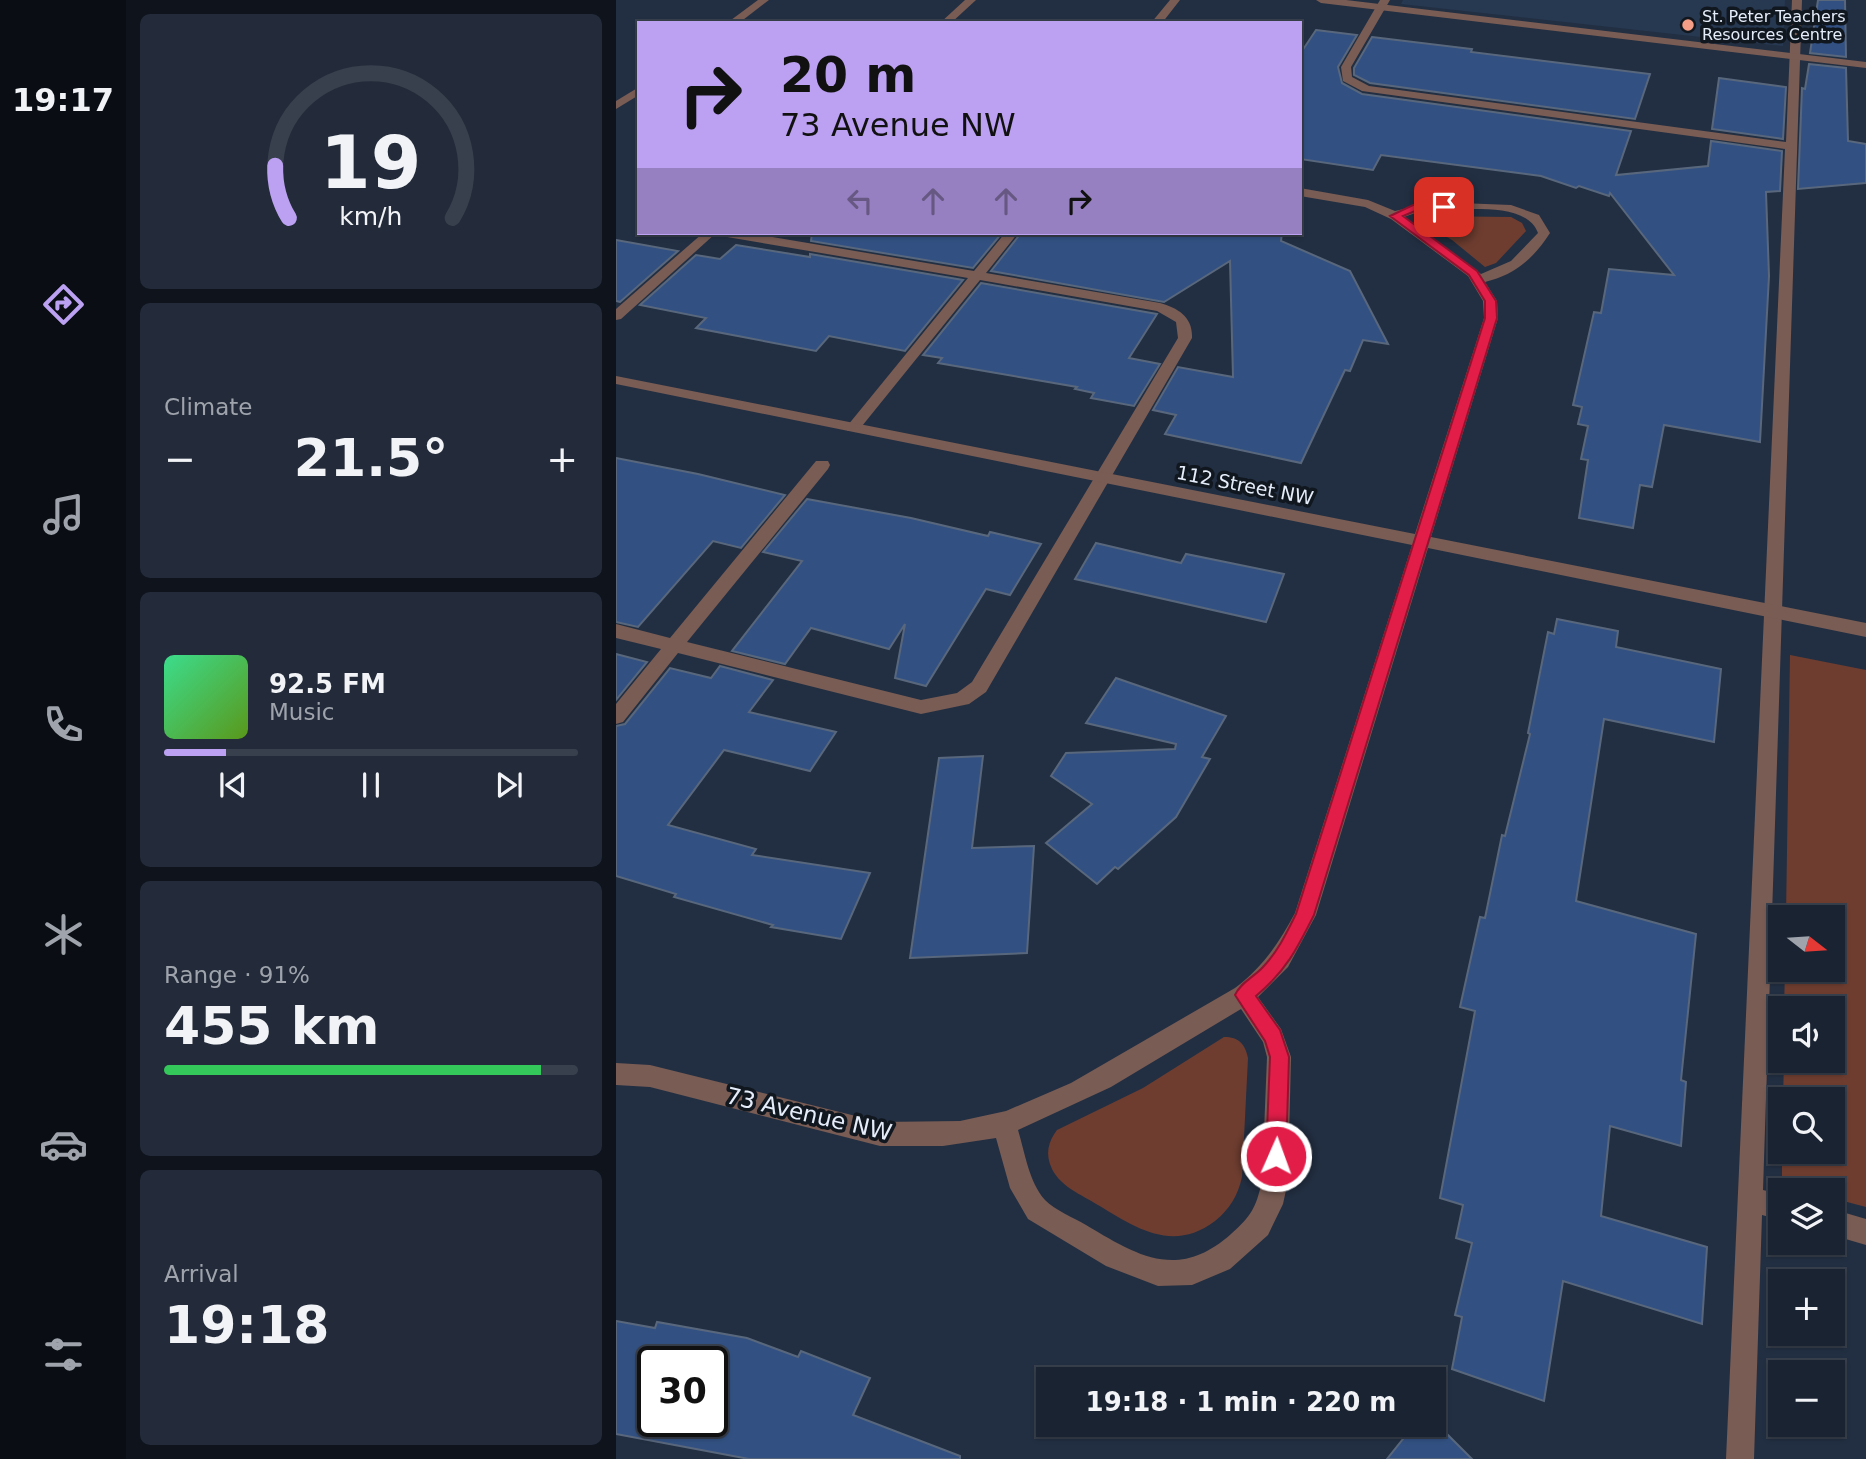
<!DOCTYPE html>
<html lang="en">
<head>
<meta charset="utf-8">
<style>
  :root { --surface:#1a2332; --page:#232b3a; --text:#f1f3f6; --muted:#9fa4ac; --line:#38404d; --accent:#bca0f2 }
  body { margin:0; font-family:"DejaVu Sans",sans-serif; background:var(--page); color:var(--text); height:100vh; display:flex; flex-direction:column; font-size:26px; white-space:nowrap }
  * { box-sizing:border-box; margin:0 }
  p { font-size:23px; color:var(--muted) }
  .icon { flex:none; width:38px; height:38px; fill:none; stroke:currentColor; stroke-width:2; stroke-linecap:round; stroke-linejoin:round }
  .map { position:relative; flex:1; overflow:hidden }
  .panel { display:flex; flex-direction:column; gap:14px; padding:14px; background:#0e131c; width:490px }
  .panel>* { flex:none }
  .top-card { position:absolute; left:21px; top:21px; width:665px; height:214px; border-radius:0px; box-shadow:0 2px 5px #0004,0 0 0 2px var(--line); background:#bca0f2; color:#111; overflow:hidden }
  .needle { width:46px; rotate:107deg }
  .fabs { position:absolute; left:1152px; top:905px; display:grid; gap:14px }
  .fabs a { display:grid; place-items:center; width:77px; height:77px; border-radius:0px; background:var(--surface); box-shadow:0 2px 5px #0004,0 0 0 2px var(--line); font-size:35px }
  .speed { position:absolute; left:21px; top:1346px; display:flex; gap:14px; font-size:35px; font-weight:700; text-align:center }
  .speed>* { display:grid; place-content:center; width:91px; height:91px; border-radius:50%; background:var(--surface); box-shadow:0 2px 5px #0004,0 0 0 2px var(--line); line-height:1 }
  .speed .limit { border:4px solid #111; border-radius:10px; background:#fff; color:#111 }
  .pin { position:absolute; display:grid; place-items:center; width:60px; height:60px; color:#fff; margin:-30px; border-radius:14px; box-shadow:0 4px 10px #0006 }
  .me { position:absolute; width:77px; margin:-38px; rotate:2deg; stroke-linejoin:round; filter:drop-shadow(0 0 5px #0008) }
  .turn { display:flex; align-items:center; gap:24px; height:147px; padding:0 28px; font-size:32px }
  .turn .icon { width:91px; height:91px; stroke-width:2.5 }
  .turn b { display:block; font-size:49px; line-height:60px }
  .lanes { display:flex; align-items:center; height:66px; padding:0 28px; background:#0003; justify-content:center; gap:35px; direction:ltr }
  .lanes .off { opacity:.35 }
  .big { font-size:52px; font-weight:700; line-height:1.1 }
  .panel .widget { flex:1; display:flex; flex-direction:column; justify-content:center; gap:10px; min-width:0; padding:0 24px; border-radius:10px; background:var(--page) }
  .panel .dial { align-items:center; gap:0 }
  .dial svg { height:182px; overflow:visible; fill:none; stroke:var(--line); stroke-width:7; stroke-linecap:round; text-anchor:middle }
  .dial text { fill:var(--text); stroke:none }
  .song { display:flex; align-items:center; gap:21px }
  .cover { width:84px; height:84px; border-radius:10px; background:linear-gradient(135deg,hsl(150 70% 55%),hsl(90 70% 35%)) }
  .played { height:7px; border-radius:4px; background:linear-gradient(90deg,var(--accent) 15%,var(--line) 15%) }
  .keys { display:flex; justify-content:space-around; direction:ltr }
  .heat { display:flex; justify-content:space-between; align-items:center; font-size:38px; direction:ltr }
  .charge { height:10px; border-radius:5px; background:linear-gradient(90deg,#34c759 91%,var(--line) 0) }
  .trip { position:absolute; left:420px; top:1367px; width:410px; height:70px; border-radius:0px; background:var(--surface); box-shadow:0 2px 5px #0004,0 0 0 2px var(--line); font-weight:700; line-height:70px; text-align:center }
  main { display:flex; flex:1; min-height:0 }
  .tab-bar { display:flex; flex-direction:column; width:126px; justify-content:space-around; align-items:center; background:#0a0e14; color:var(--muted) }
  .tab-bar .icon { width:49px; height:49px }
  .tab-bar .current { color:var(--accent) }
  .tab-bar b { font-size:32px; color:var(--text) }
  .map>svg:first-child { display:block }
  .built { fill:#273851 }
  .green { fill:#6e3d30 }
  .building { fill:#325182; stroke:#59677d; stroke-width:2; fill-rule:evenodd }
  .lines { fill:none; stroke-linecap:round; stroke-linejoin:round }
  .service { fill:#795c54; fill-rule:evenodd }
  .minor { fill:#795c54; fill-rule:evenodd }
  .tertiary { fill:#795c54; fill-rule:evenodd }
  .route { fill:#e11d48; stroke:#92132f; stroke-width:2 }
  .poi-dot { fill:#f49e88; stroke:#11171f; stroke-width:2.5 }
  .labels { text-anchor:middle; stroke-width:7; stroke-linejoin:round; paint-order:stroke }
  .far-poi-label { font-size:16px; fill:#e5edfa; stroke:#11171f; text-anchor:start }
  .street-label { font-size:19px; fill:#e5edfa; stroke:#11171f }
  .near-street-label { font-size:23px; fill:#e5edfa; stroke:#11171f }
</style>
</head>
<body>
<main>
<nav class="tab-bar">
<b>19:17</b>
<svg class="icon current" aria-label="directions" viewBox="0 0 24 24"><path d="M12 3l9 9-9 9-9-9zM9 14v-3h6M13 9l2 2-2 2"/></svg>
<svg class="icon" aria-label="music" viewBox="0 0 24 24"><path d="M9 18V5l10-2v13"/><circle cx="6" cy="18" r="3"/><circle cx="16" cy="16" r="3"/></svg>
<svg class="icon" aria-label="phone" viewBox="0 0 24 24"><path d="M5 4h4l2 5-3 2q2 4 5 5l2-3 5 2v4C11 20 4 13 5 4z"/></svg>
<svg class="icon" aria-label="climate" viewBox="0 0 24 24"><path d="M12 3v18M4 7l16 10M4 17L20 7"/></svg>
<svg class="icon" aria-label="car" viewBox="0 0 24 24"><path d="M5 17H2v-5l4-1 3-4h7l3 4 3 1v5h-3M9 17h6M6 11h13"/><circle cx="7" cy="17" r="2"/><circle cx="17" cy="17" r="2"/></svg>
<svg class="icon" aria-label="filters" viewBox="0 0 24 24"><path d="M4 7h16M4 17h16"/><circle cx="9" cy="7" r="2"/><circle cx="15" cy="17" r="2"/></svg>
</nav>
<section class="panel">
<div class="widget dial"><svg viewBox="0 0 100 80">
<path d="M14 69A42 42 0 1 1 86 69"/>
<path d="M14 69A42 42 0 0 1 8 46" stroke="#bca0f2"/>
<text x="50" y="56" font-size="32" font-weight="700">19</text>
<text x="50" y="72" font-size="11">km/h</text>
</svg></div>
<div class="widget"><p>Climate</p>
<div class="heat"><a>−</a><b class="big">21.5°</b><a>+</a></div>
</div>
<div class="widget">
<div class="song"><i class="cover"></i><div><b>92.5 FM</b><p>Music</p></div></div>
<div class="played"></div>
<div class="keys"><svg class="icon" aria-label="previous" viewBox="0 0 24 24"><path d="M18 5L8 12l10 7zM5 5v14"/></svg><svg class="icon" aria-label="pause" viewBox="0 0 24 24"><path d="M8 5v14M16 5v14"/></svg><svg class="icon" aria-label="next" viewBox="0 0 24 24"><path d="M6 5l10 7-10 7zM19 5v14"/></svg></div>
</div>
<div class="widget"><p>Range · 91%</p><b class="big">455 km</b><div class="charge"></div></div>
<div class="widget"><p>Arrival</p><b class="big">19:18</b></div>
</section>
<div class="map">
<svg width="1250" height="1459" viewBox="0 0 1250 1459">
  <rect width="100%" height="100%" fill="#222f42"/>
  <!-- built -->
  <path class="built" d="M787,0H1169L1167,46L785,4Z"/>
  <!-- green -->
  <g class="green">
    <path d="M808,216L895,217L906,223L910,231L880,263L869,267L836,240L801,219Z"/>
    <path d="M1174,655L1250,670V1207L1216,1198V1190H1187L1166,1184V1152H1216V1099H1167L1168,1061L1216,1060V1008H1168L1169,970H1216V917H1170Z"/>
    <path d="M608,1037C623,1037 629,1044 632,1058L626,1177C622,1195 614,1209 599,1221C557,1253 520,1228 482,1205C466,1195 445,1187 436,1169C429,1154 432,1142 441,1130L527,1088Z"/>
  </g>
  <!-- building -->
  <g class="building">
    <path d="M1202,0H1229L1230,57L1194,53Z"/>
    <path d="M700,30L741,35L722,67L726,83L746,94L1015,131L1000,175L1092,166L1095,141L1166,151L1164,191L1150,192L1153,276L1144,442L1048,425L1036,487L1024,485L1017,528L963,518L972,460L965,459L972,426L962,424L966,407L957,405L978,312L985,313L993,269L1058,275L994,193L993,196L963,186L960,188L925,176L765,155L757,170L684,159V54Z"/>
    <path d="M756,37L856,49L855,52L1034,74L1019,119L754,83L738,75V68Z"/>
    <path d="M1193,64L1230,68L1232,141L1250,144V183L1182,189L1186,88L1189,89Z"/>
    <path d="M1103,78L1170,87L1167,139L1096,129Z"/>
    <path d="M196,233H386L357,268L195,241Z"/>
    <path d="M405,233H666L665,241L734,271L772,344L747,340L734,371L729,370L685,463L549,434L560,415L537,410L562,367L617,377L614,261L548,302L375,271Z"/>
    <path d="M0,240L62,251L4,302L0,301Z"/>
    <path d="M120,245L194,257V254L347,280L289,351L213,336L200,351L80,328L90,318L24,305L80,255L104,259Z"/>
    <path d="M365,283L541,314L513,358L544,364L518,406L475,398L478,393L459,389L461,387L322,363L326,358L307,355Z"/>
    <path d="M0,458L82,474L169,495L125,548L97,541L22,627L0,622Z"/>
    <path d="M191,499L295,518L372,536L374,532L425,544L394,595L370,589L310,686L279,678L289,624L273,649L195,628L169,664L116,651L186,561L147,552Z"/>
    <path d="M480,543L565,563L570,554L668,574L650,622L459,579Z"/>
    <path d="M941,619L1002,631L1000,647L1105,669L1098,742L988,719L960,901L1080,934L1065,1080L1070,1082L1065,1146L994,1126L985,1216L1091,1247L1086,1324L947,1281L928,1401L836,1369L846,1317L839,1315L856,1243L840,1238L847,1205L824,1198L859,1011L844,1007L864,917L869,918L886,835L889,836L914,734L912,733L932,632L938,634Z"/>
    <path d="M0,654L31,662L0,700Z"/>
    <path d="M104,666L157,680L133,712L220,732L194,771L108,750L52,825L140,849L136,855L254,873L225,939L155,927L157,925L58,897L60,894L0,876V726L9,724L54,668L95,678Z"/>
    <path d="M500,678L610,716L586,757L594,759L560,817L502,869L499,867L481,884L430,843L476,804L435,776L450,753L559,749L560,744L470,723Z"/>
    <path d="M367,756L356,848L418,846L411,953L294,958L323,758Z"/>
    <path d="M0,1321L39,1328L41,1322L131,1338L182,1357L185,1351L254,1378L237,1415L344,1456V1459H133L0,1434ZM37,1362H96V1421H37Z"/>
    <path d="M817,1420L856,1459H771L799,1424H817Z"/>
  </g>
  <g class="lines">
    <!-- service -->
    <g class="service">
      <path d="M349,0H360L335,23H324Z"/>
      <path d="M764,0H774L735,67L736,77L753,86L1170,142L1176,0H1186L1147,1190L1164,1194V1220L1146,1215L1138,1459H1110L1169,149L746,91L727,81L725,67Z"/>
      <path d="M87,233H100L5,319L0,320V309Z"/>
      <path d="M105,233H132L358,271L389,233H402L370,273L544,303C562,308 577,317 576,338L370,692L353,704L305,714L62,653L7,722L0,724V704L45,649L0,638V624L54,638L200,461H212L214,465L212,469L71,642L305,700L341,693L356,682L562,338L560,322L541,311L364,280L242,431H232L229,428L232,425L352,278L111,237Z"/>
      <path d="M1216,1209L1250,1219V1245L1216,1235Z"/>
    </g>
    <!-- minor -->
    <g class="minor">
      <path d="M554,0H564L546,23H535Z"/>
      <path d="M700,0H730L1250,62V68L705,3Z"/>
      <path d="M684,188L752,200L779,211L818,202L895,205L923,215L934,233C918,258 899,275 869,282L881,301L882,318L815,537L1250,623V637L812,548L700,915L672,967L642,997L665,1029L675,1057L672,1181L667,1204L652,1235L614,1269L576,1285L542,1286L490,1266L412,1219L394,1188L380,1138L327,1146H264L34,1087L0,1085V1063L34,1065L264,1122L344,1121L390,1111L455,1083L619,988C647,967 663,943 679,913L796,545L0,384V376L799,534L868,318L867,301L852,276L775,219L749,207L684,196ZM833,209C858,210 911,203 922,233L895,261L865,274L788,217L805,211ZM625,1009L647,1042L651,1057L646,1181C640,1208 635,1216 615,1234C562,1281 522,1256 470,1225C458,1218 439,1210 429,1200C413,1182 409,1153 402,1130L495,1087Z"/>
    </g>
    <!-- tertiary -->
    <g class="tertiary">
      <path d="M142,0H153L123,23H111Z"/>
      <path d="M23,87V95L0,109V101Z"/>
    </g>
  </g>
  <!-- route -->
  <path class="route" d="M828,204L832,205V210L799,211L787,216L861,271L880,301L881,318L698,915C681,949 670,971 640,996L664,1030L673,1057L670,1156L667,1164L660,1167L653,1164L650,1156L654,1057L649,1041L619,995C624,983 638,977 647,967C662,951 670,934 680,914L869,318V301L853,275L774,216L797,205Z"/>
  <!-- markers -->
  <circle class="poi-dot" cx="1072" cy="25" r="7"/>
  <g class="labels">
    <!-- far-poi labels -->
    <g class="far-poi-label">
      <text x="1086" y="22">St. Peter Teachers<tspan x="1086" dy="18">Resources Centre</tspan></text>
    </g>
    <!-- street labels -->
    <g class="street-label">
      <text transform="translate(629 485) rotate(11)" y="7">112 Street NW</text>
    </g>
    <!-- near-street labels -->
    <g class="near-street-label">
      <text transform="translate(193 1114) rotate(13)" y="8">73 Avenue NW</text>
    </g>
  </g>
</svg>
<div class="fabs">
<a><svg class="needle" viewBox="-14 -14 28 28"><path d="M0-13l5 13h-10z" fill="#e53935"/><path d="M0 13l5-13h-10z" fill="#9fa4ac"/></svg></a>
<a><svg class="icon" aria-label="sound" viewBox="0 0 24 24"><path d="M4 9h4l5-4v14l-5-4H4zM17 9q2 3 0 6"/></svg></a>
<a><svg class="icon" aria-label="search" viewBox="0 0 24 24"><circle cx="10" cy="10" r="6"/><path d="M15 15l6 6"/></svg></a>
<a><svg class="icon" aria-label="layers" viewBox="0 0 24 24"><path d="M12 4l9 5-9 5-9-5zM3 14l9 5 9-5"/></svg></a>
<a>+</a>
<a>−</a>
</div>
<div class="speed"><div class="limit">30</div></div>
<div class="pin" style="left:828px;top:207px;background:#d93025"><svg class="icon" aria-label="arrive" viewBox="0 0 24 24"><path d="M6 21V4h12l-3 4 3 4H6"/></svg></div>
<svg class="me" style="left:660px;top:1156px" viewBox="-20 -20 40 40"><circle r="17" fill="#e11d48" stroke="#fff" stroke-width="3"/><path d="M0-11L8 9 0 5-8 9z" fill="#fff"/></svg>
<div class="trip">19:18 · 1 min · 220 m</div>
<div class="top-card">
<div class="turn"><svg class="icon" aria-label="right" viewBox="0 0 24 24"><path d="M7 20v-9h11M14 6l5 5-5 5"/></svg><div><b>20 m</b>73 Avenue NW</div></div>
<div class="lanes"><svg class="icon off" aria-label="left" viewBox="0 0 24 24"><path d="M17 20v-9H6M10 6l-5 5 5 5"/></svg><svg class="icon off" aria-label="ahead" viewBox="0 0 24 24"><path d="M12 20V5M6 11l6-6 6 6"/></svg><svg class="icon off" aria-label="ahead" viewBox="0 0 24 24"><path d="M12 20V5M6 11l6-6 6 6"/></svg><svg class="icon" aria-label="right" viewBox="0 0 24 24"><path d="M7 20v-9h11M14 6l5 5-5 5"/></svg></div>
</div>
</div>
</main>
</body>
</html>
